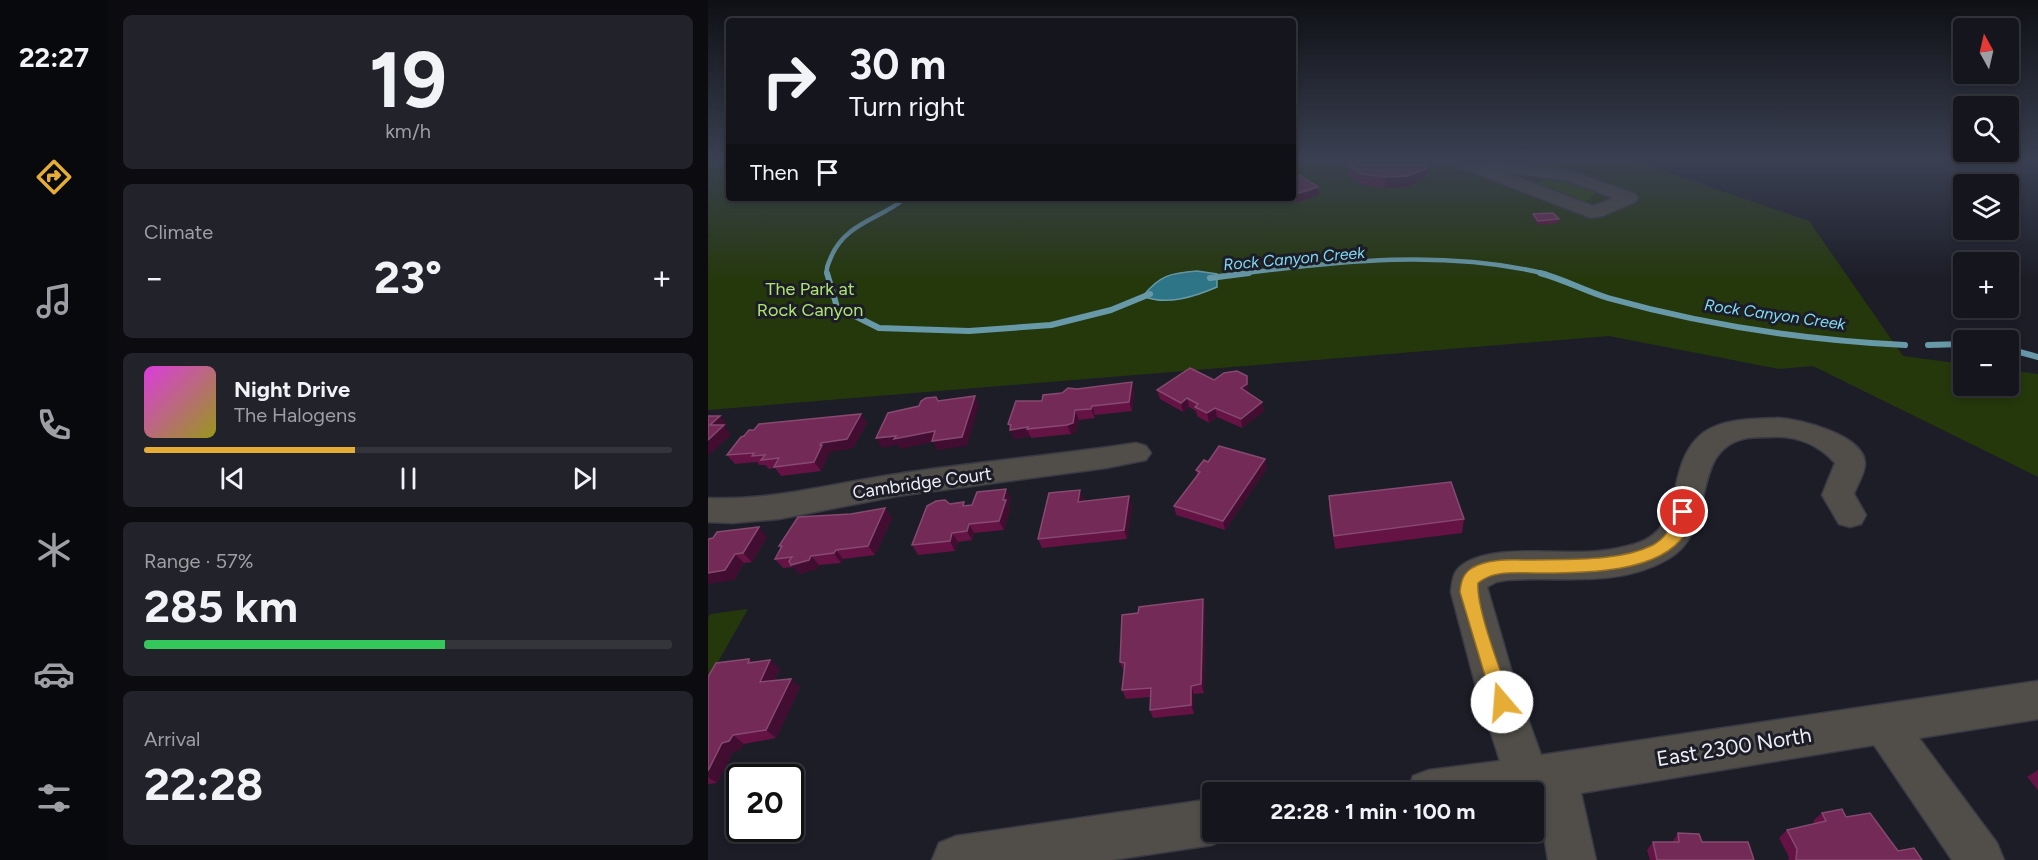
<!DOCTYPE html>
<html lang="en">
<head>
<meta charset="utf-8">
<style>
  :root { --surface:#15161d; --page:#22232a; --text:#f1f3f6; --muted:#9d9fa4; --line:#34353b; --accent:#e5ad36 }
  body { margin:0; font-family:Figtree,sans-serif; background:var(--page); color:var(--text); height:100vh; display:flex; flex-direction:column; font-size:22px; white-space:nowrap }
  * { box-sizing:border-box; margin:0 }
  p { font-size:20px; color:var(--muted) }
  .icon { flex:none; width:33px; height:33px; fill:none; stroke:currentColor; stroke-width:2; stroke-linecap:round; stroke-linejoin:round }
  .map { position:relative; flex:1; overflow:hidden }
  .details { display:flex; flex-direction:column; gap:15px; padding:15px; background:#0c0c10; width:600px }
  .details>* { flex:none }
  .hud { position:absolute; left:18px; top:18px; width:570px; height:183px; border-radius:6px; box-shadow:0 3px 9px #0003,0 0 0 2px var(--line); background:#15161d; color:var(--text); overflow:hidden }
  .needle { width:39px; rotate:352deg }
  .tools { position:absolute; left:1245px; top:18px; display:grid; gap:12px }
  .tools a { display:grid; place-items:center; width:66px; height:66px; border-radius:6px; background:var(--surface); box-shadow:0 3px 9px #0003,0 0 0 2px var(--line); font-size:30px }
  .speed { position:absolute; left:18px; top:764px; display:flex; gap:12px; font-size:30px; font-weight:700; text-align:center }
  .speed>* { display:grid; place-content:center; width:78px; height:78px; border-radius:50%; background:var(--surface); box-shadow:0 3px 9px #0003,0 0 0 2px var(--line); line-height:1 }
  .speed .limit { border:3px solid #111; border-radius:9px; background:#fff; color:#111 }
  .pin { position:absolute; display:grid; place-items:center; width:51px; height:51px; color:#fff; margin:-26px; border:3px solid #fff; border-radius:50%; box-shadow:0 2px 6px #0007 }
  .me { position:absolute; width:66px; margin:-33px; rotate:342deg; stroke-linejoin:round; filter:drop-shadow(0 0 4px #0008) }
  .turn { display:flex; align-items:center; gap:21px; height:126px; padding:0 24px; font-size:27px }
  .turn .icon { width:78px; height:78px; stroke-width:2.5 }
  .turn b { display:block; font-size:42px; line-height:51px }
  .then { display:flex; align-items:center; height:57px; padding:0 24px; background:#0003; gap:12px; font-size:22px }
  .big { font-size:45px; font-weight:700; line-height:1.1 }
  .details .tile { flex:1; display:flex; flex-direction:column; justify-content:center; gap:9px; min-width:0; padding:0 21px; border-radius:9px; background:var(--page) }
  .details .dial { align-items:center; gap:0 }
  .dial b { font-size:78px; line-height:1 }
  .song { display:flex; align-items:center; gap:18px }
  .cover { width:72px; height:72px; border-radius:9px; background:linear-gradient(135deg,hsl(300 70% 55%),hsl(60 70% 35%)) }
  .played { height:6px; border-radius:3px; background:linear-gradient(90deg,var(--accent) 40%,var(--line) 40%) }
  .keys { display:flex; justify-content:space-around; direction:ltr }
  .heat { display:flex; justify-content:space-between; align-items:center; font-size:33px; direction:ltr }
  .charge { height:9px; border-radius:4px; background:linear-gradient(90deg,#34c759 57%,var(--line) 0) }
  .trip { position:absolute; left:494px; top:782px; width:342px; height:60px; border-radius:6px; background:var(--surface); box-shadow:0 3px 9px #0003,0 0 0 2px var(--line); font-weight:700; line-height:60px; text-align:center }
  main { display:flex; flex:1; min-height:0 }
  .menu { display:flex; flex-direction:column; width:108px; justify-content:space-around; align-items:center; background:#08090c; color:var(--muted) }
  .menu .icon { width:42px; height:42px }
  .menu .selected { color:var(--accent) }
  .menu b { font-size:27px; color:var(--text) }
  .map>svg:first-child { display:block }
  .green { fill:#25380c }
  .forest { fill:#304d04 }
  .water { fill:#2e7587; stroke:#6799a8; stroke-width:1.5 }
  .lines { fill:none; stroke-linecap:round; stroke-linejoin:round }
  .stream-far1 { stroke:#6799a8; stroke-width:4.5 }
  .stream { stroke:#6799a8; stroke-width:6 }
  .minor-casing { stroke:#393a44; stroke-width:3 }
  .minor { fill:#514e49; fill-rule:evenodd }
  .wall { fill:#641344 }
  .shaded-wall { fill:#410d31 }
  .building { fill:#732a57; stroke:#864970; stroke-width:1.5 }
  .route { fill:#e5ad36; stroke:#957023; stroke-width:1.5 }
  .labels { text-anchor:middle; stroke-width:6; stroke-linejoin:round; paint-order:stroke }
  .far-water-label { font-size:16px; font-style:italic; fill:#82dcf5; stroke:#1c1d27 }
  .park-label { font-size:18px; fill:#aee472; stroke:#1c1d27 }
  .street-label { font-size:18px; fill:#edeef5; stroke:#1c1d27 }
  .near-street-label { font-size:21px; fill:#edeef5; stroke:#1c1d27 }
</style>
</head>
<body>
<main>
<nav class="menu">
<b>22:27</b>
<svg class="icon selected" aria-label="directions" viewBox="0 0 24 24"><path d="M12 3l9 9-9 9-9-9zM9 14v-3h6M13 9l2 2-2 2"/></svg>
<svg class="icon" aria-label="music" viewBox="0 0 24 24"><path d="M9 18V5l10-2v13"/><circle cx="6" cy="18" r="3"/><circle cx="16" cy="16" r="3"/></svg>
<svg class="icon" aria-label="phone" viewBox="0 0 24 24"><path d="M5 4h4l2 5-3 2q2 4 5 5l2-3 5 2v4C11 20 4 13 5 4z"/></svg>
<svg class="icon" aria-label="climate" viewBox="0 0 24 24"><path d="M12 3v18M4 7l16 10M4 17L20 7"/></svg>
<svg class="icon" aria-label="car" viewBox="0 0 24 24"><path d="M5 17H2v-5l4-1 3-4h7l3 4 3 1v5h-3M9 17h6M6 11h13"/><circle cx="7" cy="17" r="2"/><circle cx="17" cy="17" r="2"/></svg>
<svg class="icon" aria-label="filters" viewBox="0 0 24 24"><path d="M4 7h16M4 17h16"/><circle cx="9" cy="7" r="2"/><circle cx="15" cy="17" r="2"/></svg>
</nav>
<section class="details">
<div class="tile dial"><b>19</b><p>km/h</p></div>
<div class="tile"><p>Climate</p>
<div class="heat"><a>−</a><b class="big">23°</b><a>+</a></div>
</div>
<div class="tile">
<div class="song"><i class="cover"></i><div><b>Night Drive</b><p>The Halogens</p></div></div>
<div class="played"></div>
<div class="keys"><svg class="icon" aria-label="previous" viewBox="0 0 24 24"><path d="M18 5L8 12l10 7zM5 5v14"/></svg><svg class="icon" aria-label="pause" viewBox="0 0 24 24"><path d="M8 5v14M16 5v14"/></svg><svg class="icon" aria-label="next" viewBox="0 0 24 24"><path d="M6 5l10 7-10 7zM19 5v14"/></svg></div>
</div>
<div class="tile"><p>Range · 57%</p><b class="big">285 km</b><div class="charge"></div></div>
<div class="tile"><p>Arrival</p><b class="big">22:28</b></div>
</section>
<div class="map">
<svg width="1330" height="860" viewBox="0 0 1330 860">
  <rect width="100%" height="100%" fill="#1c1d27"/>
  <!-- green -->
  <g class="green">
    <path d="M0,160H21V198H585V160H925L1101,221L1195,356L1255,364L1256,386H1300L1301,370L1330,374V477L1105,366L1071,369L901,336L0,410Z"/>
    <path d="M40,609L1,678L0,679V618L2,614Z"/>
  </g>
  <!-- forest -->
  <path class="forest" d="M839,177L860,178L890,191L878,201L871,202L827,185Z"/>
  <!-- water -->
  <path class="water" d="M489,271L509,274V287C486,297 458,306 435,296C452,275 463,273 489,271Z"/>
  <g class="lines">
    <!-- stream-far1 -->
    <g class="stream-far1">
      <path d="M119,274C117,268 121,263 123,257C137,224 169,220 195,200L194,198"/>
      <path d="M530,274C630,261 738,249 838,274"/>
    </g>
    <!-- stream -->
    <g class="stream">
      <path d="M119,273L129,307L171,328L261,331L343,325L403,310L442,294"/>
      <path d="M832,273C855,279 877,291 900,298C996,325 1097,340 1197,345"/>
      <path d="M502,278L541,273"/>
      <path d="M1220,345L1256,344"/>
      <path d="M1300,349L1330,357"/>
    </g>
    <!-- minor casing -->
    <g class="minor-casing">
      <g id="minor">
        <path d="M742,160H774L863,171L927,194L930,198L927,202L895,216L883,218L751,167ZM800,173L860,181L905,198L885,206Z"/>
        <path d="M1070,418C1092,419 1156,435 1157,463C1157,474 1149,485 1146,494L1158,515L1153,524L1142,527L1131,524L1114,495L1127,463C1110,444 1087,435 1062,437C1053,437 1043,437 1035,439C980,453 1011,530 960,559C911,588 852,576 799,580L788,582L779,587L807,683L833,755L1330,681V719L1211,738L1289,843L1296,860H1244L1166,745L873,793L888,860H840L830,799L825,800V792H699L705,776L721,770L792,761L767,683L743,592C744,585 744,576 749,570C771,544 843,553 873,552C891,552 910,549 927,544C981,528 954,465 995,433C1016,418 1046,419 1070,418Z"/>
        <path d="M428,443L438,446L443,453L438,460L398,468L189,496L71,519L24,523L0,522V498C65,501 125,483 189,474C268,462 348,455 428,443Z"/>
        <path d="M504,799V831H523L520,838L504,845L404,860H224L231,843L248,836Z"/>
      </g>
    </g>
    <!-- minor -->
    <use href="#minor" class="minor"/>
  </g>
  <!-- wall -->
  <g class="wall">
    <path d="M640,160L720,171L716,179L700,187L677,188L654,185L641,176Z"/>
    <path d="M585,175L610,187L611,195L589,202L583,198H585Z"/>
    <path d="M825,214L851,219L850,223L830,225L825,218Z"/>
    <path d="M506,380L540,385V393L554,402L556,411L534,428L509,417L501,423L489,416L488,411L481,407L475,412L452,399L449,390Z"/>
    <path d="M369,389L426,391L424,411L387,415V418L371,420L368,432L363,434L323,438L322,436L306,439L300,424L334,401Z"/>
    <path d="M159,423L145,448L120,452L121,454L113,471L73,476L67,468L61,469L57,465H51L49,462L27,464L19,455Z"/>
    <path d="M557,459L559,468L517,530L468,515L466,506L489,475L488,470L500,462Z"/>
    <path d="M621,496L756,519L754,533L627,549L621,509Z"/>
    <path d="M303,498L300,505L302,509L296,530L266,533L264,540L250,542L247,551L210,555L204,545L242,504L258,506Z"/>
    <path d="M376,499V501L424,506L419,539L334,548L330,539Z"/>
    <path d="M177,508L184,518L167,555L135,559L133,563L111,565L108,569L91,574L85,567L75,568L67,559L73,549L71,546L143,514Z"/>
    <path d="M59,537L44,562L36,563L26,580L0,539Z"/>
    <path d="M495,599L497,608L496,693L486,694V714L445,718L442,710V697L418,699L414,690L416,671L412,662L430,613Z"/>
    <path d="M41,659L45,663L62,660L72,669L66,681L92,687L68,738L36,744L32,750L25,752L9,783L0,784V677Z"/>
    <path d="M1330,770V790L1319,777Z"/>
    <path d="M1114,813L1138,817L1190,851L1214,860H1080L1081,857L1071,838L1079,830L1107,824L1105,821Z"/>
    <path d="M970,833L994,842L1046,860H942L939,850L945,842H965V841Z"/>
  </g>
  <!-- shaded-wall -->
  <g class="shaded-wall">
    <path d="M721,160L720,171L716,179L700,187L677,188V177Z"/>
    <path d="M610,187L611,195L589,202L588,194Z"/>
    <path d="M539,376L541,393L534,398L533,388Z"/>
    <path d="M424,382L426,391L424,411L421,402Z"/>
    <path d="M267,396L271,405L259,446L229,450L225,442L192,449L190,445L174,448L168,438L227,431Z"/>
    <path d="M479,398L481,407L475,412L473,403Z"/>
    <path d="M554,402L556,411L534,428L533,419Z"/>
    <path d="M384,406L387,415V418L383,409Z"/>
    <path d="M507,408L509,417L501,423L499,413Z"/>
    <path d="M367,410L371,420L368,432L363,434L359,425Z"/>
    <path d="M153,414L159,423L145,448L120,452L121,454L113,471L106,462L113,443Z"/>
    <path d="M12,416L19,425L17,427L23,435L0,456V440L2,425Z"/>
    <path d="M320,427L319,429L322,436L306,439L302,430Z"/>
    <path d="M557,459L559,468L517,530L515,521Z"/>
    <path d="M298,489L303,498L300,505L302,509L296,530L291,521L295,500Z"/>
    <path d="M372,490L376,499L374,511L370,502Z"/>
    <path d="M421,496L424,506L419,539L416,530Z"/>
    <path d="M177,508L184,518L167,555L160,546Z"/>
    <path d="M261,524L266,533L264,540L259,531Z"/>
    <path d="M51,527L59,537L44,562L35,553Z"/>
    <path d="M244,533L250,542L247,551L242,541Z"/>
    <path d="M128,550L135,559L133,563L126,553Z"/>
    <path d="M27,554L36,563L26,580L0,584V573Z"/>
    <path d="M103,556L111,565L108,569L91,574L83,565Z"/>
    <path d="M495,599L497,608L496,693L493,684Z"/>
    <path d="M62,660L72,669L61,691L52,682Z"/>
    <path d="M83,679L92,687L68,738L58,730Z"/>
    <path d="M483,686L486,694V714L483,705Z"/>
    <path d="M25,735L36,744L32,750L25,752L9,783L0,777V771L14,743Z"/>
  </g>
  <!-- building -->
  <g class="building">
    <path d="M640,160H721L717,169L700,176L677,177L654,174L641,165Z"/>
    <path d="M589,174L610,187L588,194L585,192V175Z"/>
    <path d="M845,213L851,219L830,221L825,214Z"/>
    <path d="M482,368L506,380L516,373L529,371L539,376V384L533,388L554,402L533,419L507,408L499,413L487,407L490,404L479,398L473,403L449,390Z"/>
    <path d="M424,382L421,402L384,406L383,409L367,410L365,423L359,425L319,429L320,427L302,430L303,425L300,424L308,401H334L335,395L354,393L360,388L369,389Z"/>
    <path d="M267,396L254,437L224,441L227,431L186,439L188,436L168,438L180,413L211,406L213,401L218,398L228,397L230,401Z"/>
    <path d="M153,414L139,439L113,443L112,445H114L106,462L66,467L71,458L53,460L57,455L44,456L46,453L19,455L33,437L36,436L41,430H46L51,424Z"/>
    <path d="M0,416H12L2,425H16L0,440Z"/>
    <path d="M511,446L557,459L515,521L466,506L492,472L488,470L496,460L500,462Z"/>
    <path d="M743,482L756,519L626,536L621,496Z"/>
    <path d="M298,489L295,500H298L291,521L261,524L259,531L244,533L242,541L204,545L219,506L228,501L237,500L242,504L256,502L255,506L264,505L269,492Z"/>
    <path d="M372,490L370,502L421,496L416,530L330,539L341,493Z"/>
    <path d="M177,508L160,546L128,550L126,553L103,556L101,560L83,565L81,561L84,557L67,559L74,546H71L90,517L143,514Z"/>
    <path d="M51,527L35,553L27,554L17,570L0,573V539L5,538L9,532Z"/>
    <path d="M495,599L493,684L483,686V705L442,710L443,688L414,690L417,663L412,662L414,615L430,613L431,607Z"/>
    <path d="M41,659L40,663L62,660L52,682L83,679L58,730L25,735L21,741L14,743L0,771V677L8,663Z"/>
    <path d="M1134,809L1138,817L1162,813L1190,851L1206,848L1214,860H1088L1089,849L1079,830L1118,821L1114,813Z"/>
    <path d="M970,833L991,834L994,842H1040L1046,860H949L945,842H971Z"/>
  </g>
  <!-- sky -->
  <linearGradient id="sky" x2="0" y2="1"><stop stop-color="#0f1015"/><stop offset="0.57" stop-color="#3a4052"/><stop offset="1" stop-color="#3a4052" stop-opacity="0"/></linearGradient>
  <rect width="1330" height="280" fill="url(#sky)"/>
  <!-- route -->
  <path class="route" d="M975,507L981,508L983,512C981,519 981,528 977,534C951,575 869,573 827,573C808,573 785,570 770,583C768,609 794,674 803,702L800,709L794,711L787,709L752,592C753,581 755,574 764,568C780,558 804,560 822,560C859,559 911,562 945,545C963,535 962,523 970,508Z"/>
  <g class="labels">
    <!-- far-water labels -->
    <g class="far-water-label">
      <text transform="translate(586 258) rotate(-5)" y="6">Rock Canyon Creek</text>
      <text transform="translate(1067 314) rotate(8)" y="6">Rock Canyon Creek</text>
    </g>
    <!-- park labels -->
    <g class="park-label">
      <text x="102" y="295">The Park at<tspan x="102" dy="21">Rock Canyon</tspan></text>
    </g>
    <!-- street labels -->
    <g class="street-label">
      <text transform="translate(214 483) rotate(-8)" y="6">Cambridge Court</text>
    </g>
    <!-- near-street labels -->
    <g class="near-street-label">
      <text transform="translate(1026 747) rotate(-9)" y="7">East 2300 North</text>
    </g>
  </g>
</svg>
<div class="tools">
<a><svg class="needle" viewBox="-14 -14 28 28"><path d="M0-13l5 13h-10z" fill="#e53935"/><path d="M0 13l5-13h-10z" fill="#9d9fa4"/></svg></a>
<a><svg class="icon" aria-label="search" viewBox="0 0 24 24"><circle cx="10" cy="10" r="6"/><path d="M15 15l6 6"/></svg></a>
<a><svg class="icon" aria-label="layers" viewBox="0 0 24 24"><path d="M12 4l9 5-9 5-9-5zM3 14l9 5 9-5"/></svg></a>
<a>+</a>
<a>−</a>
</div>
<div class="speed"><div class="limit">20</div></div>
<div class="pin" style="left:975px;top:512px;background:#d93025"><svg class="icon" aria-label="arrive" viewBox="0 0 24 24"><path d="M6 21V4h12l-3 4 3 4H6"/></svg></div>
<svg class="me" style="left:794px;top:702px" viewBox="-20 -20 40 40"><circle r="19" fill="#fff"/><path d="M0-13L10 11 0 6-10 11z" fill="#e5ad36"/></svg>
<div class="trip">22:28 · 1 min · 100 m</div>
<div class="hud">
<div class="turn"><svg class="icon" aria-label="right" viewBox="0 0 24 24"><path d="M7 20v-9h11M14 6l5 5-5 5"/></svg><div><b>30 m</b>Turn right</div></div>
<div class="then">Then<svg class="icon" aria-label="arrive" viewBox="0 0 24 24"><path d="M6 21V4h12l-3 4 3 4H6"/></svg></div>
</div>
</div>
</main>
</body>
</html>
